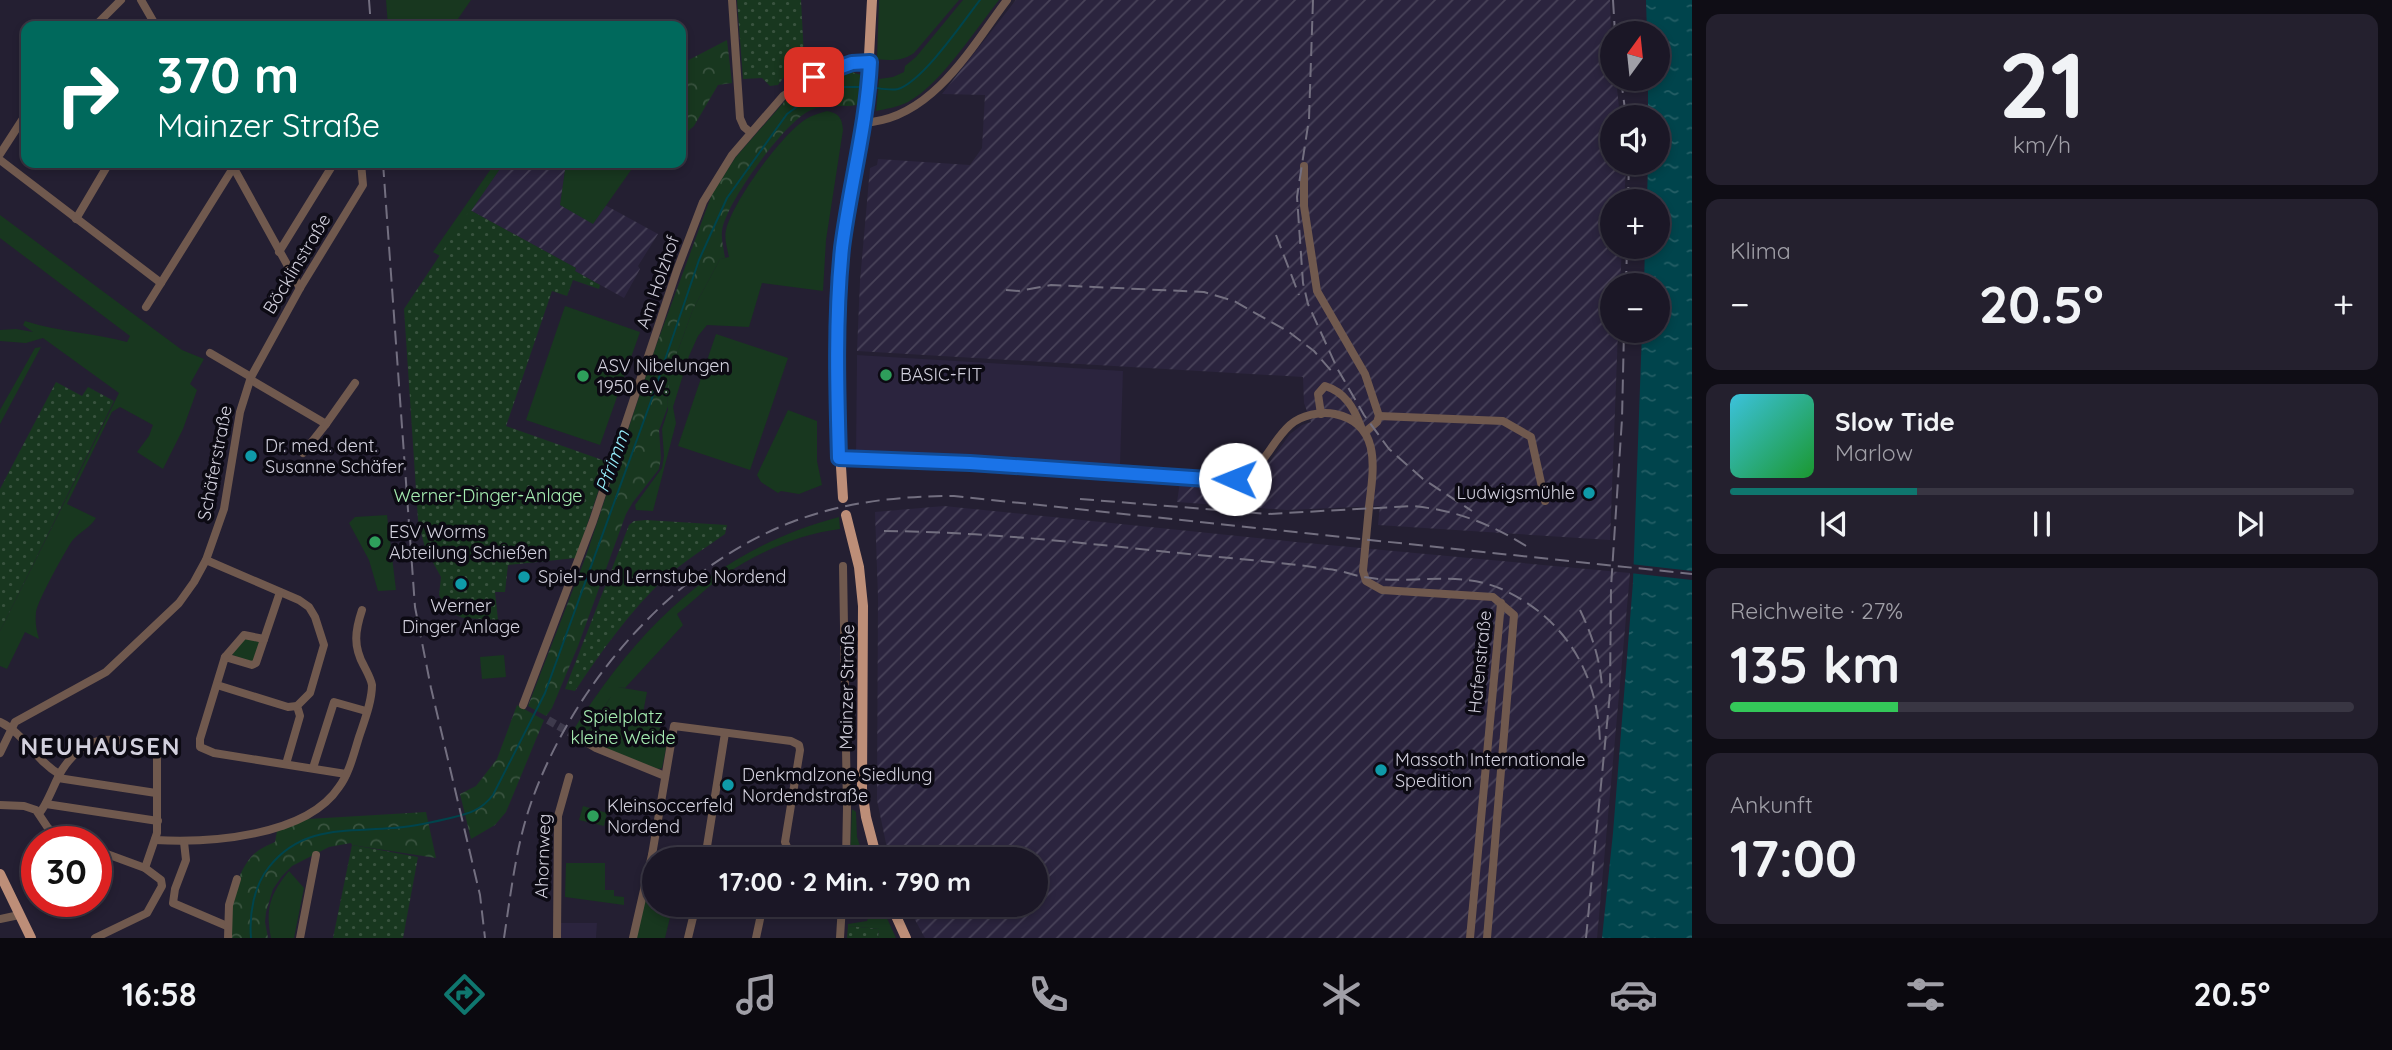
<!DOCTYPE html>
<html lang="de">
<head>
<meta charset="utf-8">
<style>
  :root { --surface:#1b1726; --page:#24202e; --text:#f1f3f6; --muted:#a09fa7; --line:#393643; --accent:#0f766e }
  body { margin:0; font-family:Quicksand,sans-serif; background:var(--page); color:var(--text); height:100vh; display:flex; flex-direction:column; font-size:26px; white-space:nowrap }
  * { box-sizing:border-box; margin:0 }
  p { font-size:23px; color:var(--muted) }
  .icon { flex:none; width:38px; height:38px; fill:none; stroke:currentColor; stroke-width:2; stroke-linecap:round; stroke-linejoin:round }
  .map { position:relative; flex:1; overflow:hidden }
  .drawer { display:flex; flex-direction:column; gap:14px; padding:14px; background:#0f0d15; width:700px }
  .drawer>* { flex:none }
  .hud { position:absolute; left:21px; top:21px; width:665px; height:147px; border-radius:14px; box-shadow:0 4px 10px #0003,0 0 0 2px var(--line); background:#00695c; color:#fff; overflow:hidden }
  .needle { width:46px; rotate:15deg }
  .controls { position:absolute; left:1600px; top:21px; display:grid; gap:14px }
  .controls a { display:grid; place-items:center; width:70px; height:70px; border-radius:50%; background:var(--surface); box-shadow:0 4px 10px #0003,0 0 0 2px var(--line); font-size:35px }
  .speed { position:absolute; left:21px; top:826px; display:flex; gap:14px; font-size:35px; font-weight:700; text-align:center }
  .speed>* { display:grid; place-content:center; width:91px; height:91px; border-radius:50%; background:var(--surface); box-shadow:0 4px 10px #0003,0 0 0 2px var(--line); line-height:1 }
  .speed .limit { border:10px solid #d22; background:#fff; color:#111 }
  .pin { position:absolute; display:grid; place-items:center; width:60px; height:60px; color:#fff; margin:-30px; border-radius:14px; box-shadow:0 4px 10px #0006 }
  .me { position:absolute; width:77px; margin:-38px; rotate:271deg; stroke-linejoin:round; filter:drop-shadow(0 0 5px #0008) }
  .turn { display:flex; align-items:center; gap:24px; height:147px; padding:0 21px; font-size:32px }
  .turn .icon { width:91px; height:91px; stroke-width:2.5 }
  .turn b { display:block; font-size:49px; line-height:60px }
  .big { font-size:52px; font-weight:700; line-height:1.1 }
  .drawer .tile { flex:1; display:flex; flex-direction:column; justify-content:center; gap:10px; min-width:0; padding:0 24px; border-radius:14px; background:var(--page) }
  .drawer .dial { align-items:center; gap:0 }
  .dial b { font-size:91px; line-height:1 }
  .song { display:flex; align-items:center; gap:21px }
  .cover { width:84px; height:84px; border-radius:10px; background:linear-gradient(135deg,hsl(190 70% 55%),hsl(130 70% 35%)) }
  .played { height:7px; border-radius:4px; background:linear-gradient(90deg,var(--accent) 30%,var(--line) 30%) }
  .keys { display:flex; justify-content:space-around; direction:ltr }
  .heat { display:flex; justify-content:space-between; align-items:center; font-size:38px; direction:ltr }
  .charge { height:10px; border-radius:5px; background:linear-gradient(90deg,#34c759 27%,var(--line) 0) }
  .trip { position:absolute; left:642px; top:847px; width:406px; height:70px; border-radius:35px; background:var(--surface); box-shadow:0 4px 10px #0003,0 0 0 2px var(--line); font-weight:700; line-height:70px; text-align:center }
  .dock { display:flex; height:112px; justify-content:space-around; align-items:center; background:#0b090f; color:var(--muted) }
  .dock .icon { width:49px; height:49px }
  .dock .on { color:var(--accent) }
  .dock b { font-size:32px; color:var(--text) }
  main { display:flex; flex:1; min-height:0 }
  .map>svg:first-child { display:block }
  .built { fill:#2b243e }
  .industrial { fill:url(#industrial-furrows) }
  .green { fill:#18371f }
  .forest { fill:url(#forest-crowns) }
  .garden { fill:url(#garden-dots) }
  .water { fill:url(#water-ripples) }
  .pier { fill:#241f32 }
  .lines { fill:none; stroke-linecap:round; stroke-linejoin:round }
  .stream { stroke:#00444c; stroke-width:2 }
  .minor-tunnel { stroke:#3e3a4c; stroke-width:8; stroke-dasharray:8 4; stroke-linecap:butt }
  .minor { stroke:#70594e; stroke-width:8 }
  .major { stroke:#bd8e78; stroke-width:10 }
  .rail { stroke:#736f80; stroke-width:2; stroke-dasharray:14 7; stroke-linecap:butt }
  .route-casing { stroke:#114b97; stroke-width:18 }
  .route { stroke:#1a73e8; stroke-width:12 }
  .leisure-dot { fill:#2e9e5b; stroke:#0c0a13; stroke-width:2.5 }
  .culture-dot { fill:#0f9aa8; stroke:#0c0a13; stroke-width:2.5 }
  .labels { text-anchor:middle; stroke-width:7; stroke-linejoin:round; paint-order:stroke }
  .street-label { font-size:18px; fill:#d2d0dd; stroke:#0c0a13 }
  .poi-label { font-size:18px; fill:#d2d0dd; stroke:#0c0a13; text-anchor:start }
  .park-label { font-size:18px; fill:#a5ecb1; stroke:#0c0a13 }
  .water-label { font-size:19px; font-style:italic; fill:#97effc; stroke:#0c0a13 }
  .district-label { font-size:24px; font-weight:bold; letter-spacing:2px; fill:#d2d0dd; stroke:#0c0a13 }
</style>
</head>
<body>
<main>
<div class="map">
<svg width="1692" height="938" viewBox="0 0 1692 938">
  <defs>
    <pattern id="industrial-furrows" width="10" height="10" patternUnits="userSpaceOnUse" patternTransform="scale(1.75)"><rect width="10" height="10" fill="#2b243e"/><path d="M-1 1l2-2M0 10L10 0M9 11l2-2" fill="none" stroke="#494359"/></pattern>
    <pattern id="forest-crowns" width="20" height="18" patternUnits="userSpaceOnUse" patternTransform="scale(1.75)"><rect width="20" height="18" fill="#18371f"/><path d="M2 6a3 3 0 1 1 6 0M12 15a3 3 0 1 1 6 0" fill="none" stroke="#39533f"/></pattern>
    <pattern id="garden-dots" width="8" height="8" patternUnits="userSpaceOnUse" patternTransform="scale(1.75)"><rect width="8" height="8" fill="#18371f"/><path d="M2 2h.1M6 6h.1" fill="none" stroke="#39533f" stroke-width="1.8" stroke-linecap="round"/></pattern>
    <pattern id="water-ripples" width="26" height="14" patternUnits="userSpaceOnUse" patternTransform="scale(1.75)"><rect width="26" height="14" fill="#00444c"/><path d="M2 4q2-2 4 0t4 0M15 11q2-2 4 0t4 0" fill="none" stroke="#245e65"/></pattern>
  </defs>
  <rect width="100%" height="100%" fill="#241f32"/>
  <!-- built -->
  <g class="built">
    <path d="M857,355L1123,371L1120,466L856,451Z"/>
    <path d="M560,923H597L596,938H560Z"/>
  </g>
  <!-- industrial -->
  <g class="industrial">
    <path d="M1016,0H1610L1612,79H1616L1620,117H1612V163H1625L1626,169L1624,201H1612V247H1622L1620,285H1612V331H1618L1610,540L1378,525L1380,506L1287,510L1177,502L1180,482L1229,485L1243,483L1263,471L1290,434L1302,425L1311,422L1304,403L1303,377L857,351L860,281L870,168L877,165L878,159L970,165L982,148L985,95L942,94Z"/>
    <path d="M504,163H566L561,205L593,223L605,205L658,234L638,266L640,269L624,298L575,271L576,268L470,210Z"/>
    <path d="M944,506L1296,542L1630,573L1597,938H925L914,918V905H1036V859H895L888,853L877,800L878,597L875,512Z"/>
  </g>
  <!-- green -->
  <g class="green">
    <path d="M386,0H471L453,26H388Z"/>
    <path d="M879,0H959L914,53C903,61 891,61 877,59Z"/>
    <path d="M963,0H999C976,29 940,85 908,102C898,107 886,109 876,111L879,79L893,77L904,72L905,66L916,57Z"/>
    <path d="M827,111C839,113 842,118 843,130L826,240L823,291L762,283L749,327L707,325L698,336L689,356L673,407L676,423L653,511L636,510L635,505L662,468L664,456L662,429L668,410L667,398L671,369L693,309L720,259L729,257C727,248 724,238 726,230C733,201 782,134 806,119C813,115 820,113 827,111Z"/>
    <path d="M495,163H504L440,256L433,252Z"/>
    <path d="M566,163H636L593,224L560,205Z"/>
    <path d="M0,215L182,350L204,359L190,384L197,390L183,429L163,469L137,452L149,436L153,425L120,407L112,412L67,504L96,518C89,529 79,532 72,541C65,551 37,602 36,612C35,622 36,629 39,639L25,632L7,669L0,666V631L119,393L43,338L26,343L0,341V330L16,329L33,332L23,325L25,321C59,332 94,333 127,342L130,336L0,238Z"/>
    <path d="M565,306L640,332L600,445L526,420Z"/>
    <path d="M716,334L788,358L750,470L678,446Z"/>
    <path d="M41,347L0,424V410L35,348Z"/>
    <path d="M788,410L817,421V461L822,485L799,494L781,491L778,493L761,482L757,475Z"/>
    <path d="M387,515L396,590L378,591L369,560L349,523L355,517Z"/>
    <path d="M839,517L840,529C797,534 749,556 715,582C702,592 690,604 677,614L683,625L625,688L617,687L647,692L643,713L649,718L648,725L666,729L669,734L662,768L658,769L595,745L585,738L612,695L585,736L574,729C641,624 716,550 839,517Z"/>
    <path d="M245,638L260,642L253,662L232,655Z"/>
    <path d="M504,655L506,677L482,679L480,657Z"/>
    <path d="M583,806L607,813L604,826L579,820Z"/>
    <path d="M852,809L856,812L857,837L861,849L850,857Z"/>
    <path d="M654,859V905H673L665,938H634Z"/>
    <path d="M566,863H605V890H614V896L624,897V905L565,897Z"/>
    <path d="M289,871L304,888L294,938H271C265,909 270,894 289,871Z"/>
    <path d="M868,905H881L896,938H878L879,929L848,926V924L867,921L869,915Z"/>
  </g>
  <!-- forest -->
  <g class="forest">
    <path d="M727,40L732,83L718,85L694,126L681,137V64Z"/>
    <path d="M852,72L861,75L863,79L861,104C844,109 827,102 809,111C784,123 725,204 722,231C721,240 724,250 725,258L720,259L693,309L671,369L667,398L668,406L659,430L661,458L659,469L633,502L626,514L578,646L552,708L546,716L528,706L586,556L656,346L712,194L735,158L784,102L800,89L834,74Z"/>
    <path d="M517,705L544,720L506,812L495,825L471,839L460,794L476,786L497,759Z"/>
    <path d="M426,812L436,858L352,845L351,843L329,847L292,866L282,876L273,889L266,912L265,922L268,938H229C229,911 233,879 251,857C257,850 266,846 275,842L277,831L308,819Z"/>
  </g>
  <!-- garden -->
  <g class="garden">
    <path d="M737,0H801L805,76L784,77L778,85L770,86L762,78L743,79Z"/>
    <path d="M470,210L576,268L575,271L600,285L599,289L573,280L567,296L552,291L506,426L608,462L576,558L508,565L505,592H495L498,620L463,618L454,614L443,604L439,595L441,577L425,548L418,520L404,309Z"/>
    <path d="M56,382L82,396L88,387L114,401L0,631V489Z"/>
    <path d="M646,520L727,525L725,534C704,549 683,562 664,579C630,611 601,652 575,691L565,689L629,525L634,521Z"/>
    <path d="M352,845L418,857L403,938H333Z"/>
    <path d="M848,926L879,929L878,938H847Z"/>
  </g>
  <!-- water -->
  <path class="water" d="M1646,0H1692V938H1602L1613,833L1633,582L1642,331H1657V285H1644L1645,247H1657V201H1647L1648,163H1657V117H1648V79H1657V33H1647Z"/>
  <!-- pier -->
  <path class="pier" d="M1630,564L1692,571V580L1630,573Z"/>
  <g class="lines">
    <!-- stream -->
    <g class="stream">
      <path d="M870,87C879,88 890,91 898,89C923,81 963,22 980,0"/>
      <path d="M251,938C249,913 254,886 269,867C302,825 346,832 393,828C411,827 429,823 446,819C466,814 480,812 493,795L545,693L651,401L699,260L727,198L787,114L817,92L832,87H865"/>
    </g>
    <!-- minor-tunnel -->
    <path class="minor-tunnel" d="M548,720L576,736"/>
    <!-- minor -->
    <g class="minor">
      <path d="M141,0L156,26"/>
      <path d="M732,0L740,118L744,127L750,132"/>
      <path d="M95,26L121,0"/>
      <path d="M872,122C935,114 973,45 1007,0"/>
      <path d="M0,154L26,114"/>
      <path d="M0,160L161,283"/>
      <path d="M231,163L300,288"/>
      <path d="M1304,166V206L1317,291L1365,374L1379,416"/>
      <path d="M76,219L109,163"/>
      <path d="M279,252L334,163"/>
      <path d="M146,307L233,168"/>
      <path d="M210,353L251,377"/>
      <path d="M251,380L326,424"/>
      <path d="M1321,414L1318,394L1325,386C1345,392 1354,408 1361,427"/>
      <path d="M1365,432L1377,422L1379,416L1503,421L1531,437L1545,501"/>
      <path d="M303,453L326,424L355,383"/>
      <path d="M839,458L970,463L1228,480C1265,474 1266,447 1290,425C1301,415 1321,411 1335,414C1383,424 1373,472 1369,507C1367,529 1365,550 1363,571L1366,581L1382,590L1493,597L1514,615L1487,938"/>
      <path d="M206,560L299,600L309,607L315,617L324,645L310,693L297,706L300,716L286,764"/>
      <path d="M843,566L847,808L846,859"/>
      <path d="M280,592L256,663L252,665L225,657L200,739V747L214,753L346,774"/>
      <path d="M225,657L244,635L264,639"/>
      <path d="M217,685L288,707L297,706"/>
      <path d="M523,705L593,521L677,270L703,202L732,155L783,96L798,86L841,67L858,62H870"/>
      <path d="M0,722C24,733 36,761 59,774"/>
      <path d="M576,736L596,748L665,776"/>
      <path d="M0,753L15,722L106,672L179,603L194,582L206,560L224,509L240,412L251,377L300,288L363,185L361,163"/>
      <path d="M313,768L334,702L366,711"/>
      <path d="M58,778L156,793"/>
      <path d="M46,804L158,821"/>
      <path d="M0,805L24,806L36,810L48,828L69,842"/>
      <path d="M40,812C47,805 55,781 62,770C96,718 130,749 176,749"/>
      <path d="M155,840C208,843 306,837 339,787C349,774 354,753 359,737C364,722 372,702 372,685C371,679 367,672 364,666C353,646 355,631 362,610"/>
      <path d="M184,842L186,860L175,889L173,903L227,926"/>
      <path d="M652,855L667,859"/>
      <path d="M705,859L725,733"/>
      <path d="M145,868L157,833V749"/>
      <path d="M0,919L19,915"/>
      <path d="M95,938L147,913L162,886L161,880L145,868L96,850"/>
      <path d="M228,938L229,905L237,879"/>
      <path d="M300,938L316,855"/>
      <path d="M557,938L558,816L569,777"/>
      <path d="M633,938L652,855L674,726L791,741L799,745L800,750L785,842L792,859"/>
      <path d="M688,938L696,905"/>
      <path d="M756,938L763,905"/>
      <path d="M840,938L842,905"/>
      <path d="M1470,938L1501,603"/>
    </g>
    <!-- major -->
    <g class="major">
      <path d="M843,498L838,420V293L847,214L866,112L872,0"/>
      <path d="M846,515L859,567L863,606L862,789L866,817L877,859"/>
      <path d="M0,874L31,938"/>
      <path d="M891,905L906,938"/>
    </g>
    <!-- rail -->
    <g class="rail">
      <path d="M369,0L371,26"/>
      <path d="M1313,0L1309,119L1297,197L1303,283L1308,304L1337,368L1364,415L1389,449L1423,479L1472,511"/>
      <path d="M1613,0L1615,33"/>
      <path d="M1621,79L1626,117"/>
      <path d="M383,163L415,607L431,688L480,895L485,938"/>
      <path d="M1628,201L1629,163"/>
      <path d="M1276,235L1299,295"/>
      <path d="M1626,285L1627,247"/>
      <path d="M1006,290L1019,291L1051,285L1204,292L1234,301L1289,332L1314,351L1334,374"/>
      <path d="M1080,499L1268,514L1412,506C1455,510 1489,523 1526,546"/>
      <path d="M884,531C976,532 1067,541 1159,551C1215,557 1272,561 1328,569C1340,570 1352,575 1364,577C1413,586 1458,568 1506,591C1568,621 1599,677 1600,745"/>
      <path d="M1580,610C1592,635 1600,659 1602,687"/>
      <path d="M504,938C511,892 516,846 531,803C573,684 674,567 792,522C844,502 898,496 954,496L1692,574"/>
      <path d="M1586,938L1610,693L1611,587L1622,419L1624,331"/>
    </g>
  </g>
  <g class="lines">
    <!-- route casing -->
    <g class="route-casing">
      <path id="route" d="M814,77L852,63L870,62C867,125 850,185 842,248C835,317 837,389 839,458L970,463L1222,480L1235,479"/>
    </g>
    <!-- route -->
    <use href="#route" class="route"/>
  </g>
  <!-- markers -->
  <g class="leisure-dot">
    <circle cx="886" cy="375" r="7"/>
    <circle cx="583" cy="376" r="7"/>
    <circle cx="375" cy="542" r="7"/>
    <circle cx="593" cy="816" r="7"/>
  </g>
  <g class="culture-dot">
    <circle cx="251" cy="456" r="7"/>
    <circle cx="1589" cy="493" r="7"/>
    <circle cx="524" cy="577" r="7"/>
    <circle cx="461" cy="584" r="7"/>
    <circle cx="1381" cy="770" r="7"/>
    <circle cx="728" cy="785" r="7"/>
  </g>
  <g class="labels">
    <!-- street labels -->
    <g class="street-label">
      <text transform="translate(297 264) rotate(-59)" y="6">Böcklinstraße</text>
      <text transform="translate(658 282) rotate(-71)" y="6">Am Holzhof</text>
      <text transform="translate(215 463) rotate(-79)" y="6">Schäferstraße</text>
      <text transform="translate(1480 662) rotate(-84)" y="6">Hafenstraße</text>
      <text transform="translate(847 687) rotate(-89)" y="6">Mainzer Straße</text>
      <text transform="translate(543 856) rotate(-88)" y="6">Ahornweg</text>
    </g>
    <!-- poi labels -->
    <g class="poi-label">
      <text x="597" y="372">ASV Nibelungen<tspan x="597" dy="21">1950 e.V.</tspan></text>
      <text x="900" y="381">BASIC-FIT</text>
      <text x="265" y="452">Dr. med. dent.<tspan x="265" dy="21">Susanne Schäfer</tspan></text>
      <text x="1575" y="499" text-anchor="end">Ludwigsmühle</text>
      <text x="389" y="538">ESV Worms<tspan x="389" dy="21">Abteilung Schießen</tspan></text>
      <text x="538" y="583">Spiel- und Lernstube Nordend</text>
      <text x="461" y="612" text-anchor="middle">Werner<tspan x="461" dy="21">Dinger Anlage</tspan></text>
      <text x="1395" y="766">Massoth Internationale<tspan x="1395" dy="21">Spedition</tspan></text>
      <text x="742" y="781">Denkmalzone Siedlung<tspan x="742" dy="21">Nordendstraße</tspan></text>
      <text x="607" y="812">Kleinsoccerfeld<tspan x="607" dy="21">Nordend</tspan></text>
    </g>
    <!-- park labels -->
    <g class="park-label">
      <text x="488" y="502">Werner-Dinger-Anlage</text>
      <text x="623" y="723">Spielplatz<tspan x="623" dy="21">kleine Weide</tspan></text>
    </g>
    <!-- water labels -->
    <g class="water-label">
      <text transform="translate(612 461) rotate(-70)" y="7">Pfrimm</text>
    </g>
    <!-- district labels -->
    <g class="district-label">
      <text x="101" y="755">NEUHAUSEN</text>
    </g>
  </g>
</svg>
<div class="controls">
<a><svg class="needle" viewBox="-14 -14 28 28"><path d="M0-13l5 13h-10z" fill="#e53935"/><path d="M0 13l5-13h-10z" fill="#a09fa7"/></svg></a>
<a><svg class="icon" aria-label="sound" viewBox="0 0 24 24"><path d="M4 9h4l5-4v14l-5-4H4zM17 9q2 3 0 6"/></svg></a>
<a>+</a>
<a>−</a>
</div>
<div class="speed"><div class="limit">30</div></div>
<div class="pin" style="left:814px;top:77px;background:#d93025"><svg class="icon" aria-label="arrive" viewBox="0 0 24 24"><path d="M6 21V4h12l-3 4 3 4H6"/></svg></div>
<svg class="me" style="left:1235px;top:479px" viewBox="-20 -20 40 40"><circle r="19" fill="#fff"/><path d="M0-13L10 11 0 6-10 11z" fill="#1a73e8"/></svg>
<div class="trip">17:00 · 2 Min. · 790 m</div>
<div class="hud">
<div class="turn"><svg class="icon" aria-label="right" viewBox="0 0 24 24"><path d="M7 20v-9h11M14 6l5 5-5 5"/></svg><div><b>370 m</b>Mainzer Straße</div></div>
</div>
</div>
<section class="drawer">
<div class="tile dial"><b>21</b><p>km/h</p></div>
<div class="tile"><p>Klima</p>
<div class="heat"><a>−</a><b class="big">20.5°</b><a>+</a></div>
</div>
<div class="tile">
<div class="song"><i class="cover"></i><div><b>Slow Tide</b><p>Marlow</p></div></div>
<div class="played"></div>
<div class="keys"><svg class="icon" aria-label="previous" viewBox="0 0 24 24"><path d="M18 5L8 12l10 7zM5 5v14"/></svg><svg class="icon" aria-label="pause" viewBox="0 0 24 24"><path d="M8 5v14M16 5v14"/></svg><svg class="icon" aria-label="next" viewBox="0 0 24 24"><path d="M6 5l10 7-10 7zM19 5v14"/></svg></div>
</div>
<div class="tile"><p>Reichweite · 27%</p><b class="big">135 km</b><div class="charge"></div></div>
<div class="tile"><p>Ankunft</p><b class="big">17:00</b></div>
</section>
</main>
<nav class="dock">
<b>16:58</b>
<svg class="icon on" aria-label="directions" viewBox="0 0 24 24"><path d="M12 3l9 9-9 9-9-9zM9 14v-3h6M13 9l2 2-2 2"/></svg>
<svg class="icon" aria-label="music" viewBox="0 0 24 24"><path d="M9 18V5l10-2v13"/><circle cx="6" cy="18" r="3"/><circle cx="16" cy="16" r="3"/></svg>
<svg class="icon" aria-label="phone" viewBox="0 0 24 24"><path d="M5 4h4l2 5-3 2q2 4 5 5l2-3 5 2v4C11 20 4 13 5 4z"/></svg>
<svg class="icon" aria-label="climate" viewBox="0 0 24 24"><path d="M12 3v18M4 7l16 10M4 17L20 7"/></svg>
<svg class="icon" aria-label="car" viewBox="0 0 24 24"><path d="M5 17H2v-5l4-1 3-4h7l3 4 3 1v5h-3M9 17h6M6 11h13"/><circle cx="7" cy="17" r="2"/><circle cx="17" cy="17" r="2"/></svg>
<svg class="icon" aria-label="filters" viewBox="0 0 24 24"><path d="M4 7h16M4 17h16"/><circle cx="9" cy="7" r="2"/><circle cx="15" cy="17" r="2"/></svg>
<b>20.5°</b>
</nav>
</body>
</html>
